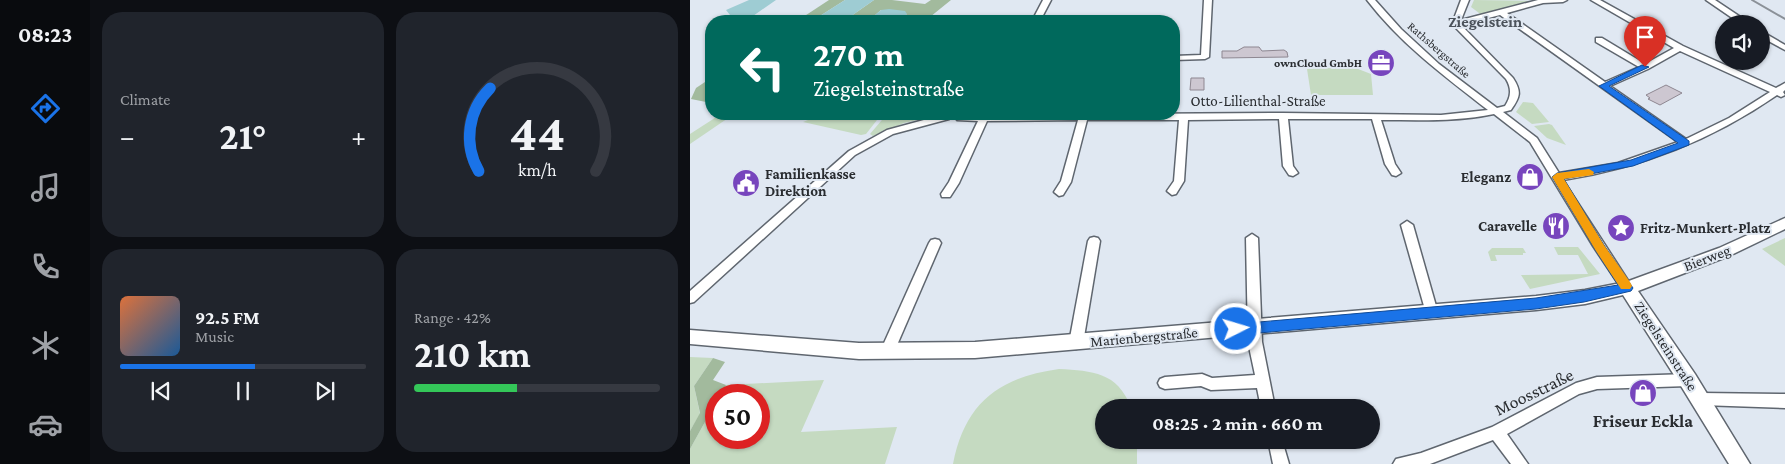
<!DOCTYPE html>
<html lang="en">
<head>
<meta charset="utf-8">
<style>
  :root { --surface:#171b24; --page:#20242c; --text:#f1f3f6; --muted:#9ea1a6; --line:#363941; --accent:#1a73e8 }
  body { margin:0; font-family:"Crimson Pro",serif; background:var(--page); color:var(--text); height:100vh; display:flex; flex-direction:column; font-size:19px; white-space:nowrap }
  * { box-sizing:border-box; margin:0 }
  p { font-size:16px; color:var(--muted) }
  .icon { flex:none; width:28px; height:28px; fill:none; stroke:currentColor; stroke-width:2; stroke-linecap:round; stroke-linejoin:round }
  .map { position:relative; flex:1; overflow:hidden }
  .details { display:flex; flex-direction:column; gap:12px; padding:12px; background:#0d0f14; width:600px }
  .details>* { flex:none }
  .guide { position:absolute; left:15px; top:15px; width:475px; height:105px; border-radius:20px; box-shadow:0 1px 4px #0004; background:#00695c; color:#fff; overflow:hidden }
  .controls { position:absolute; left:1025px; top:15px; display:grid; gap:10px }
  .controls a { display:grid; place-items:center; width:55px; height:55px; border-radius:50%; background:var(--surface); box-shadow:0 1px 4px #0004; font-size:25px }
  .speed { position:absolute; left:15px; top:384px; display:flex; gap:10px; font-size:25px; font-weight:700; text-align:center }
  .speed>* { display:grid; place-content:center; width:65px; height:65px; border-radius:50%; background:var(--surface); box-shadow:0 1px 4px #0004; line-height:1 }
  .speed .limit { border:8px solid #d22; background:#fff; color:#111 }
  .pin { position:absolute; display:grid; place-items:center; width:42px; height:42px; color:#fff; margin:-51px -21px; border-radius:50% 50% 50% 0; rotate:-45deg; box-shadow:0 0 5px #0007 }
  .pin .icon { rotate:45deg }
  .me { position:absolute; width:55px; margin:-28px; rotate:85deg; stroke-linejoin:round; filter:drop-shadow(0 0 4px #0008) }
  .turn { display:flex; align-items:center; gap:18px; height:105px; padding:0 25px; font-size:22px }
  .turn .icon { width:65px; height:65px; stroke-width:2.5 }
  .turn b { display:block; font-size:35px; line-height:42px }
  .big { font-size:38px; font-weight:700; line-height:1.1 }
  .details .tile { flex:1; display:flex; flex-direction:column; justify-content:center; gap:8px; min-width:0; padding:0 18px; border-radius:20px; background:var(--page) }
  .details .dial { align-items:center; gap:0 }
  .dial svg { height:130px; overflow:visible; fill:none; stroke:var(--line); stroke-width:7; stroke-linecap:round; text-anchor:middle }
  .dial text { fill:var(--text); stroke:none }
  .song { display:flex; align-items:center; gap:15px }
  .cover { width:60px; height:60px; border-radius:8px; background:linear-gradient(135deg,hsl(20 70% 55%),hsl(210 70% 35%)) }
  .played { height:5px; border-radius:2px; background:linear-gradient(90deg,var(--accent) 55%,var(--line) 55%) }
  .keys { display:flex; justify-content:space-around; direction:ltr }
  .heat { display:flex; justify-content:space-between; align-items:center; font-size:28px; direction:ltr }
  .charge { height:8px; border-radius:4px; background:linear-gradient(90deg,#34c759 42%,var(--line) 0) }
  .details .tiles { flex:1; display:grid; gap:12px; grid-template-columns:repeat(2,1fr) }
  .trip { position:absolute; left:405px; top:399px; width:285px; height:50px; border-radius:25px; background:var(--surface); box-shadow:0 1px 4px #0004; font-weight:700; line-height:50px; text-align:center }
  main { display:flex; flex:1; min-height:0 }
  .tab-bar { display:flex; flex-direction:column; width:90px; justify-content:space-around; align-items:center; background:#090b0e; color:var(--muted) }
  .tab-bar .icon { width:35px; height:35px }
  .tab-bar .on { color:var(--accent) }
  .tab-bar b { font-size:22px; color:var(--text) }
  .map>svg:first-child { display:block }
  .green { fill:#c5dac1 }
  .forest { fill:#a2ba9d }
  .water { fill:#9eccd3 }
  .building { fill:#cdc7d1; stroke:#8e8791 }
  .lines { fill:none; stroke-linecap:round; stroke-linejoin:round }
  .minor-casing { stroke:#5f666f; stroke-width:3 }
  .major-casing { stroke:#5f666f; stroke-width:3 }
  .minor { fill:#fff; fill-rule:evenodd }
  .major { fill:#fff; fill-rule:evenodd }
  .rail { stroke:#8b9198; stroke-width:2 }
  .route { fill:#1a73e8; stroke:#114b97 }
  .slow { fill:#f59e0b }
  .labels { text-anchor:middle; stroke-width:4; stroke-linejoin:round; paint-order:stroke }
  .far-street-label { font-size:12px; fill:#292c30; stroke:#e0e8f2 }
  .far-poi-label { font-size:12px; font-weight:bold; fill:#292c30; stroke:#e0e8f2; text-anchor:end }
  .street-label { font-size:15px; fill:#292c30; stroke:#e0e8f2 }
  .poi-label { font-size:15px; font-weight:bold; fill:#292c30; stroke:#e0e8f2; text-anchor:start }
  .far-district-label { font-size:16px; font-weight:bold; fill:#4b525a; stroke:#e0e8f2 }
  .near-street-label { font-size:18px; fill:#292c30; stroke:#e0e8f2 }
  .near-poi-label { font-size:18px; font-weight:bold; fill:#292c30; stroke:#e0e8f2 }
</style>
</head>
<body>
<main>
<nav class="tab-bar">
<b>08:23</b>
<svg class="icon on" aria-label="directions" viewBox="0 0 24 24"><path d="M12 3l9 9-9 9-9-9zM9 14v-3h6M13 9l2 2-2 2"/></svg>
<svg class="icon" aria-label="music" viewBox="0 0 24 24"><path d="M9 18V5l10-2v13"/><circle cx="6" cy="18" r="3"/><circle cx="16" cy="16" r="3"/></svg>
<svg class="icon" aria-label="phone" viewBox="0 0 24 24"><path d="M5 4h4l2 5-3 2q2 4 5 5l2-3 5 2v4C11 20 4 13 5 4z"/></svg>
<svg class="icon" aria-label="climate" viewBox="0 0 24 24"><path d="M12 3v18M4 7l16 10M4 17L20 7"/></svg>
<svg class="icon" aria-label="car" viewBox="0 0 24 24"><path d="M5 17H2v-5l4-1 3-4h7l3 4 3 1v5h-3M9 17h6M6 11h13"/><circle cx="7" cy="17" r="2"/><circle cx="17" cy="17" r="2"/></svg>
</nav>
<section class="details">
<div class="tiles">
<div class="tile"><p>Climate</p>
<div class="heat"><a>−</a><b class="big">21°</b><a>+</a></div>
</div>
<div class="tile dial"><svg viewBox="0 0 100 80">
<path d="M14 69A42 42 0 1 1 86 69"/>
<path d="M14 69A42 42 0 0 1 21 18" stroke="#1a73e8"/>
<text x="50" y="56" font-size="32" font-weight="700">44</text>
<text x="50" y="72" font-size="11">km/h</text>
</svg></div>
<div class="tile">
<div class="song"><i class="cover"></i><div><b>92.5 FM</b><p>Music</p></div></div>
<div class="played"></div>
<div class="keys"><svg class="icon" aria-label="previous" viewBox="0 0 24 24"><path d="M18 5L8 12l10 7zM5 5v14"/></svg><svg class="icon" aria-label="pause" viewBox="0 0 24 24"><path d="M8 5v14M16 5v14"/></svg><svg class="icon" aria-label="next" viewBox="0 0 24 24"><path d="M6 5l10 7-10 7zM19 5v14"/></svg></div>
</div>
<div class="tile"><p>Range · 42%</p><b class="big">210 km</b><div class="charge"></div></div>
</div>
</section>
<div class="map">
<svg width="1095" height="464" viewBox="0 0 1095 464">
  <rect width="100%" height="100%" fill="#e0e8f2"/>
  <!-- green -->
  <g class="green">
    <path d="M784,0L845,1L793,16L781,7Z"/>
    <path d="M663,67L681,74L683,95H621L617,69Z"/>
    <path d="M833,102L843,103L859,122L842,124L826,112Z"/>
    <path d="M31,114H44L0,144V134Z"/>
    <path d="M133,114H149L187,120L176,134L171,135L113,122Z"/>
    <path d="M197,114H253L214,123L183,136L180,134Z"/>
    <path d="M859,124L862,125L876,145L857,138L844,126Z"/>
    <path d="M1095,238V266L1072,249Z"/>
    <path d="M864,247H888L910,274L840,289L831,275L898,274L888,255H868Z"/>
    <path d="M802,248H833L836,253H833V255H805L807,261H801L798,252Z"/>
    <path d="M0,357L23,358L4,386L10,414L0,431Z"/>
    <path d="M369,369C403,371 427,372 441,407L414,408V440H447V464H263C275,402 310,377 369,369Z"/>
    <path d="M134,380L111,432L207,427L195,464H0V449L26,402V438H69V395H30L36,385Z"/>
  </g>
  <!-- forest -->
  <g class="forest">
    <path d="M139,0H155L122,21H107Z"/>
    <path d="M184,0H202L235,4L241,0H261L235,21H208L217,14L191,10L178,21H154Z"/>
    <path d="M21,78V103L1,99L6,88Z"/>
    <path d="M23,358L35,362L23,380L36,385L30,395H26V402L0,449V431L10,413L4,386Z"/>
  </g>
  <!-- water -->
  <g class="water">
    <path d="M59,0H86L63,16L50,21L45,20V18L38,17L40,15L36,10Z"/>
    <path d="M155,0H184L154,21H122Z"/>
    <path d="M199,9L215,11L217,14L208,21H178L191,10Z"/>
  </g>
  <!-- building -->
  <g class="building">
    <path d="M554,47H569L572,51L594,50L597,52L598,57L532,58V51H547Z"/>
    <path d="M501,78H514V90H500Z"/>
    <path d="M976,85L992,93L970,105L958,99L960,98L956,95Z"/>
  </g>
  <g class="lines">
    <!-- minor casing -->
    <g class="minor-casing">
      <g id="minor">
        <path d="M353,0H361L350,21H342Z"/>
        <path d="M514,0H522L519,57L515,59L484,60V56L511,55Z"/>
        <path d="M677,0H685L711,29L749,64L807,108L815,106C821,97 822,89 816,79L762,24L771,0H779L771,20L848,0H877L873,2L853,3L817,13L915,82L949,67L906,42V38H912L955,64L984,48L901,0H910L993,46L1086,88L1095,83V90L1093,92L1095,95L1091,97L1087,95C1022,140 951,168 873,180L941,285L943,288L941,291L937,293L933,291L903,246L840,142L804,114C766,122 729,120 691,120L705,164L711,173L706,176L702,175L695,164L682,119H598L603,166L608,173L603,176L599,175L593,166L589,119L498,120L494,181L486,194L482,195L477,191L484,181L489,120H397L381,182L373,195L369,196L364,192L371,181L388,120L297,121L269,183L260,197H252L251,194L259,182L288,121L267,120V116L270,115L593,113L751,115L798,110C754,76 711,44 677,0ZM810,15L988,142L928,163L869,173L847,138L813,112L821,110C830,97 832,92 823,78L771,25ZM990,51L1080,92L1039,118L996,139L920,86L958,69Z"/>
        <path d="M1016,0H1025L1061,24H1051Z"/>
        <path d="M1071,31L1095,45V50L1071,37Z"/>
        <path d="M256,114L259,115V119L203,134L165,155L4,302L0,303V291L159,151L197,130Z"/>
        <path d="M717,221L723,225L748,313L746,317L742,318L738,317L736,313L711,225Z"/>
        <path d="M562,234L568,238L572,342L585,408H571L567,388L521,390L511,386L475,389L470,387L468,383L470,379L475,377L512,374L522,378L565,375L558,342L556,238Z"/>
        <path d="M404,237L408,238L410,241L393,343L391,347L386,349L381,347L379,343L398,241L400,238Z"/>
        <path d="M245,239L249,240L251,243L204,352L202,356L197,358L192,356L190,352L239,243L241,240Z"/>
        <path d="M998,374L1003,376L1005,380L1003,384L998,386L907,389L889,394L817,434L838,464H821L803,440L740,464H703L706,459L731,453L802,427L886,383L907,377Z"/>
        <path d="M1011,393L1095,394V408L1011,405L1006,404L1004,399L1006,394Z"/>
        <path d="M578,440H592L599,464H583Z"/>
      </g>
    </g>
    <!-- major casing -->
    <g class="major-casing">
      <path id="major" d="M1095,218V229L1039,256L948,291L1005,374L1060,464H1039L991,386L933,295L895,304L846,310L285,358L169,359L0,344V330L169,343L285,342L846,296L895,290L936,282L1029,248Z"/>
    </g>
    <!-- minor -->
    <use href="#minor" class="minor"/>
    <!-- major -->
    <use href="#major" class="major"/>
    <!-- rail -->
    <path class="rail" d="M1062,0L1095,19"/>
  </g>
  <!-- route -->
  <path class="route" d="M952,65L959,67L919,86L999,141V145L943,166L874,179L914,245L941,285L943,288L941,291L894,302L846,309L546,335L541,333L539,329L541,325L546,324L846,298L928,285L906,251L862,177L867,173L941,160L988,143L909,86Z"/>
  <!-- slow -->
  <path class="slow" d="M899,169L904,172L903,175L874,179L914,245L940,282L942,286L940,289H931L906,251L862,177L867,173Z"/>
  <!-- icons -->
  <defs>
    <g id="office-disc" transform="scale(1.4375)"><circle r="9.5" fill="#7745bd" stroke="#e0e8f2"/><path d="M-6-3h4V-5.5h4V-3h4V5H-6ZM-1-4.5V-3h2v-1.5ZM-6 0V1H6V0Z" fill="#fff"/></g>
    <g id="shop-disc" transform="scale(1.4375)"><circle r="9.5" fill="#7745bd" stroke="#e0e8f2"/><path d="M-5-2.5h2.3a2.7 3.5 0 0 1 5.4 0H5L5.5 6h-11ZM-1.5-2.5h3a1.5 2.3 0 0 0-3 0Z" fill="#fff"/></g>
    <g id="civic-disc" transform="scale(1.4375)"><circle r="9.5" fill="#7745bd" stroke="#e0e8f2"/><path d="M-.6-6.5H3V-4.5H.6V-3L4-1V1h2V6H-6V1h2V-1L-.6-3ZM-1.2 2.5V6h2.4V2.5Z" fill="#fff"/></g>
    <g id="restaurant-disc" transform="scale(1.4375)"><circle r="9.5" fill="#7745bd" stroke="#e0e8f2"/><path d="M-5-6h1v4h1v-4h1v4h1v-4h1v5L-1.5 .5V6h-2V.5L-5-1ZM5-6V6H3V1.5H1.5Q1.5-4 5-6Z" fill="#fff"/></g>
    <g id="sight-disc" transform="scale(1.4375)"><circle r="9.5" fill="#7745bd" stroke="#e0e8f2"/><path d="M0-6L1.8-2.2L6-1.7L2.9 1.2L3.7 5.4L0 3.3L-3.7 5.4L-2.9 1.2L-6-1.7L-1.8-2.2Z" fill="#fff"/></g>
  </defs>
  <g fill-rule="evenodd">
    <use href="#office-disc" x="691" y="63"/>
    <use href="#shop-disc" x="840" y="177"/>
    <use href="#civic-disc" x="56" y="183"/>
    <use href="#restaurant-disc" x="866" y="226"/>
    <use href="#sight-disc" x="931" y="228"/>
    <use href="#shop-disc" x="953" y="393"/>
  </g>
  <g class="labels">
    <!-- far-street labels -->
    <g class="far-street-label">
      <text transform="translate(749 50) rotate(41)" y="4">Rathsbergstraße</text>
    </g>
    <!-- far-poi labels -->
    <g class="far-poi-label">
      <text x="672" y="67">ownCloud GmbH</text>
    </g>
    <!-- street labels -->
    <g class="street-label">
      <text x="568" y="106">Otto-Lilienthal-Straße</text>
      <text transform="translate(1017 258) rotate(-21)" y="5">Bierweg</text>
      <text transform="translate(454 337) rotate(-5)" y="5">Marienbergstraße</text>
      <text transform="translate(976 346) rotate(57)" y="5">Ziegelsteinstraße</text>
    </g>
    <!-- poi labels -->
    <g class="poi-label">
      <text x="75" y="179">Familienkasse<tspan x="75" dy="17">Direktion</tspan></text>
      <text x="821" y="182" text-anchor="end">Eleganz</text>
      <text x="847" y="231" text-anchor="end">Caravelle</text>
      <text x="950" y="233">Fritz-Munkert-Platz</text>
    </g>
    <!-- far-district labels -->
    <g class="far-district-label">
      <text x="795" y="27">Ziegelstein</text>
    </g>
    <!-- near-street labels -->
    <g class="near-street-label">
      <text transform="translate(844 392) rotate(-26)" y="6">Moosstraße</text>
    </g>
    <!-- near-poi labels -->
    <g class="near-poi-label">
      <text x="953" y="427">Friseur Eckla</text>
    </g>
  </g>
</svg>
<div class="controls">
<a><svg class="icon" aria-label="sound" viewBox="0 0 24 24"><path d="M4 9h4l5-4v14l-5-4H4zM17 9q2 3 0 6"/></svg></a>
</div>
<div class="speed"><div class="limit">50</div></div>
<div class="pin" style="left:955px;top:67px;background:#d93025"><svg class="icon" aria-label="arrive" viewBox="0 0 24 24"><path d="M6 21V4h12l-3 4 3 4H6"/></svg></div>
<svg class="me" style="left:546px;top:329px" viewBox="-20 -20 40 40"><circle r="17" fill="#1a73e8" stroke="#fff" stroke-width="3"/><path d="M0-11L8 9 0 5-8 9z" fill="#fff"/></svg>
<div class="trip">08:25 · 2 min · 660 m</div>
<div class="guide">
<div class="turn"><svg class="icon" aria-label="left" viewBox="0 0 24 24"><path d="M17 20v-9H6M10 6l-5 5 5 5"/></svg><div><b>270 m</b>Ziegelsteinstraße</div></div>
</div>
</div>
</main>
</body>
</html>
